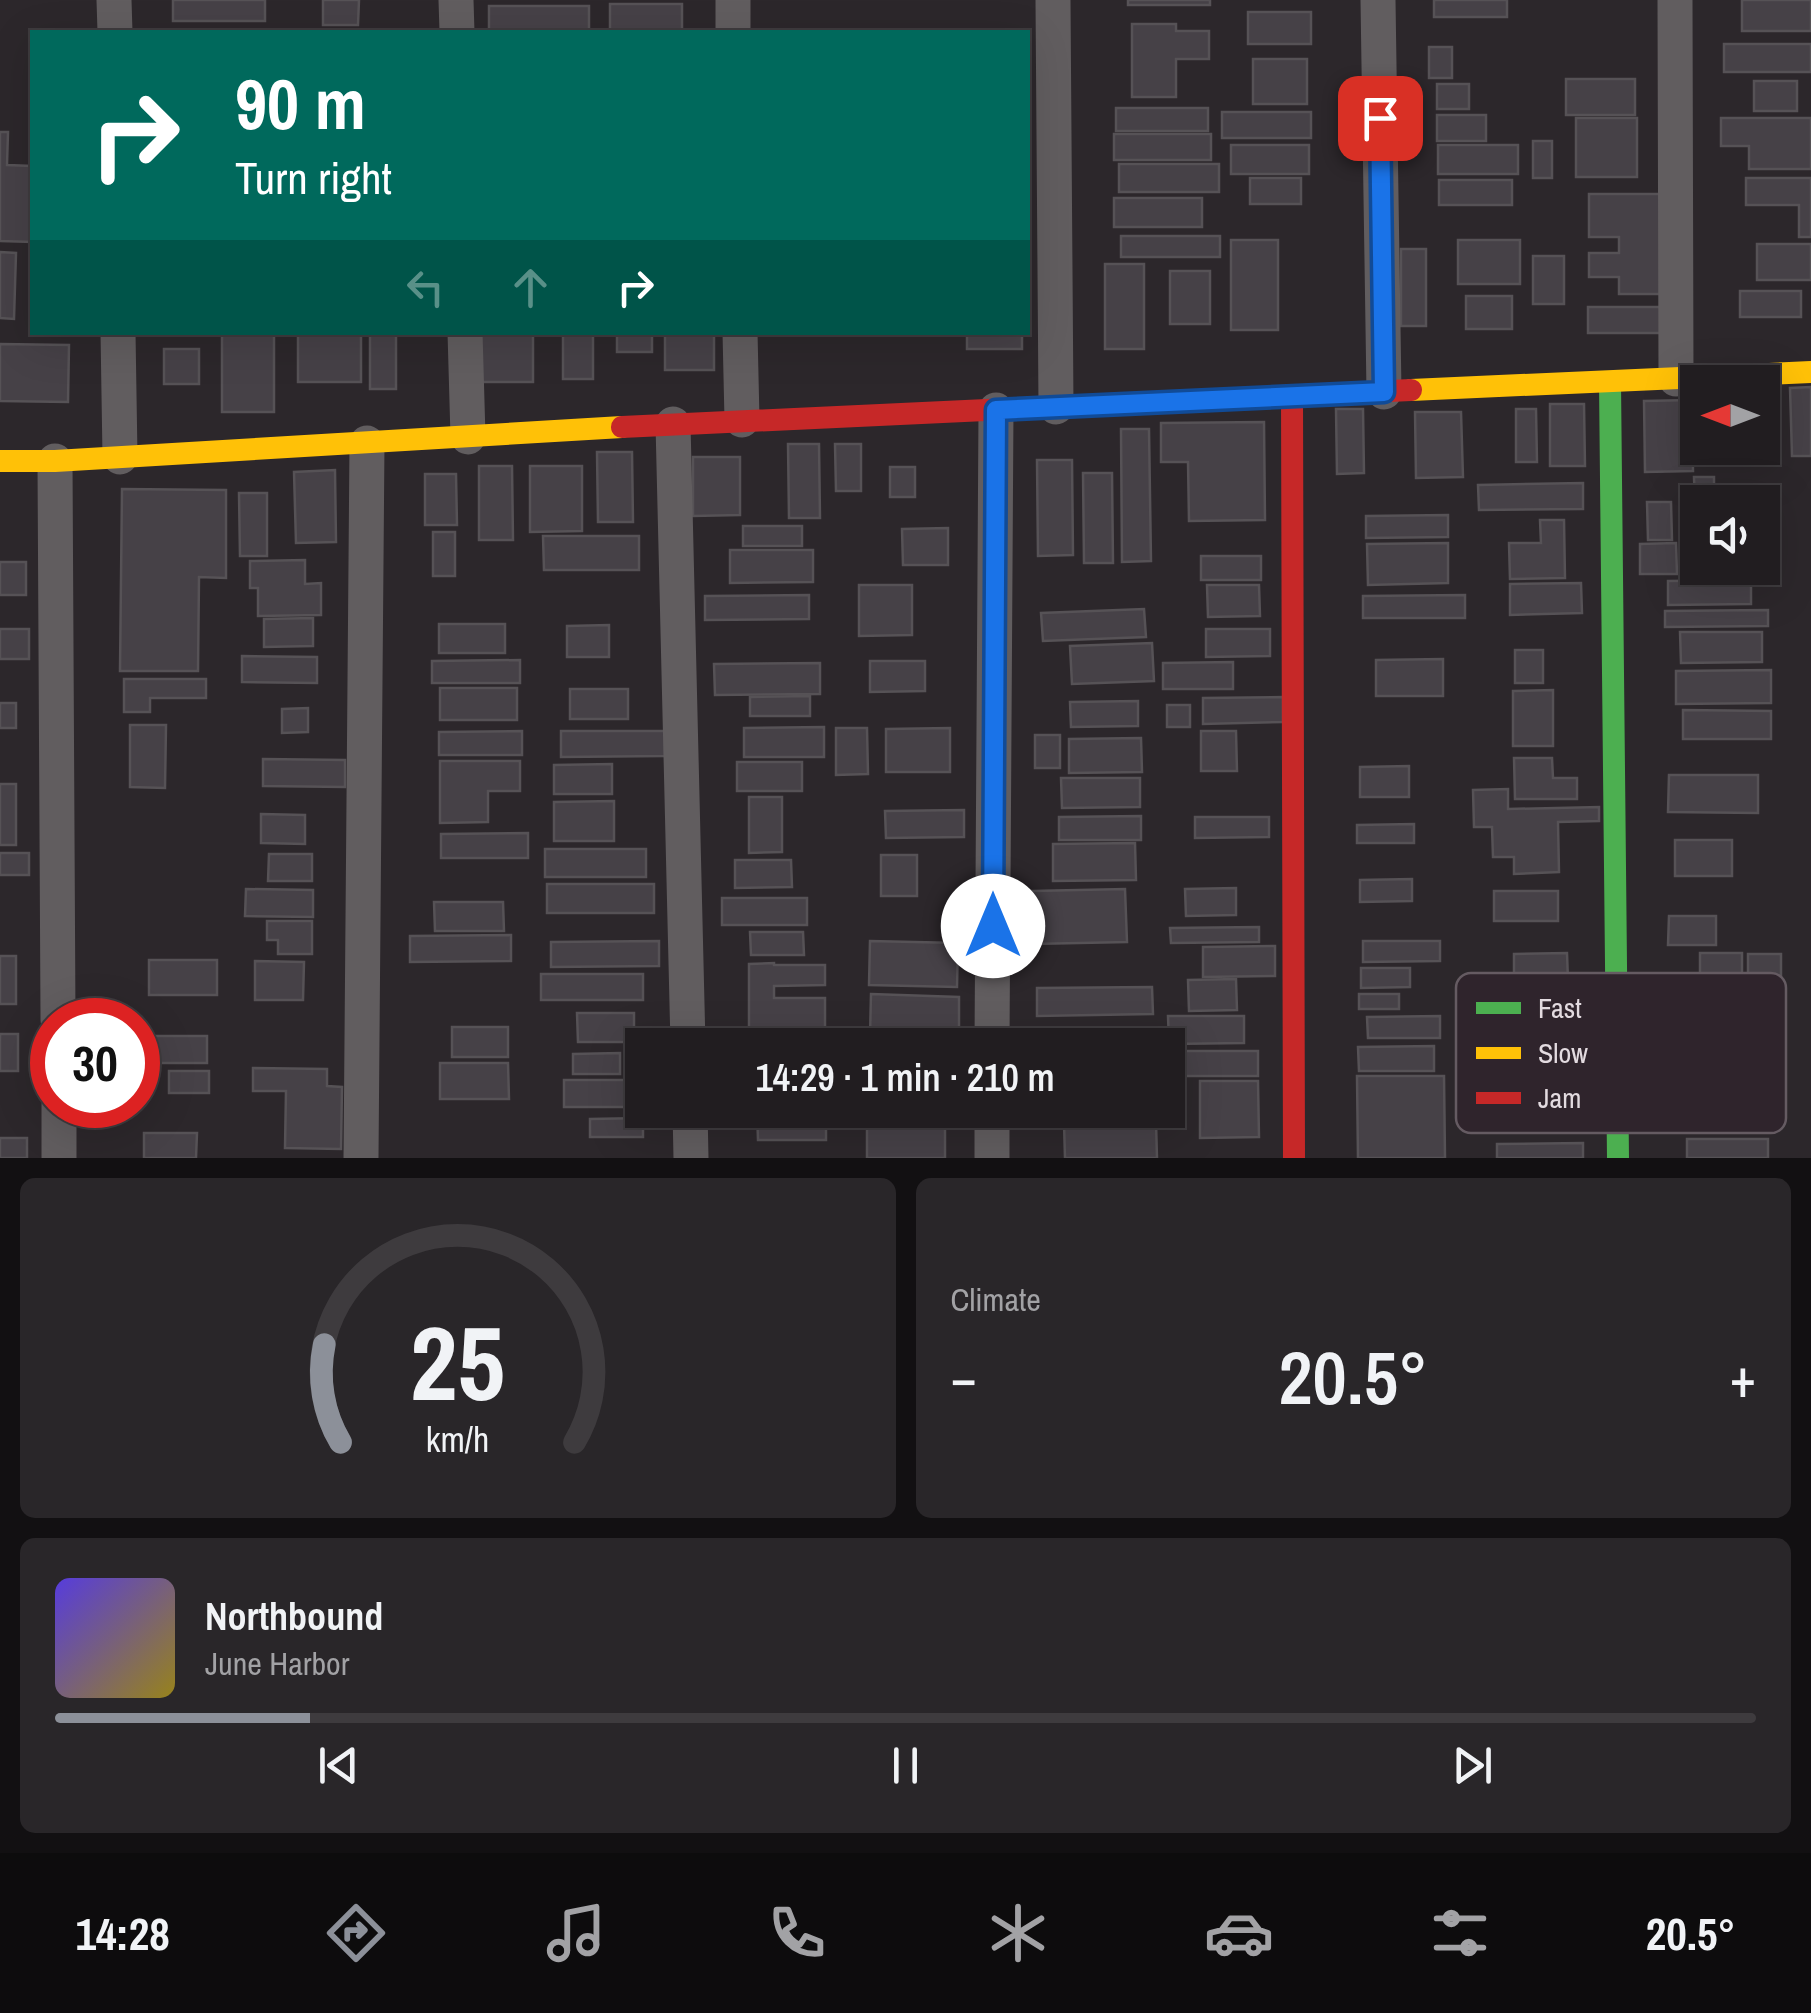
<!DOCTYPE html>
<html lang="en">
<head>
<meta charset="utf-8">
<style>
  :root { --surface:#211d20; --page:#292629; --text:#f1f3f6; --muted:#a2a2a5; --line:#3e3b3e; --accent:#8c9099 }
  body { margin:0; font-family:"Archivo Narrow",sans-serif; background:var(--page); color:var(--text); height:100vh; display:flex; flex-direction:column; font-size:38px; white-space:nowrap }
  * { box-sizing:border-box; margin:0 }
  p { font-size:32px; color:var(--muted) }
  .icon { flex:none; width:55px; height:55px; fill:none; stroke:currentColor; stroke-width:2; stroke-linecap:round; stroke-linejoin:round }
  .map { position:relative; height:1158px; overflow:hidden }
  .panel { display:flex; flex-direction:column; gap:20px; padding:20px; background:#121012; flex:1 }
  .panel>* { flex:none }
  .guide { position:absolute; left:30px; top:30px; width:1000px; height:305px; border-radius:0px; box-shadow:0 10px 40px #0002,0 0 0 2px var(--line); background:#00695c; color:#fff; overflow:hidden }
  .needle { width:65px; rotate:270deg }
  .tools { position:absolute; left:1680px; top:365px; display:grid; gap:20px }
  .tools a { display:grid; place-items:center; width:100px; height:100px; border-radius:0px; background:var(--surface); box-shadow:0 10px 40px #0002,0 0 0 2px var(--line); font-size:50px }
  .speed { position:absolute; left:30px; top:998px; display:flex; gap:20px; font-size:50px; font-weight:700; text-align:center }
  .speed>* { display:grid; place-content:center; width:130px; height:130px; border-radius:50%; background:var(--surface); box-shadow:0 10px 40px #0002,0 0 0 2px var(--line); line-height:1 }
  .speed .limit { border:15px solid #d22; background:#fff; color:#111 }
  .pin { position:absolute; display:grid; place-items:center; width:85px; height:85px; color:#fff; margin:-42px; border-radius:20px; box-shadow:0 5px 15px #0006 }
  .me { position:absolute; width:110px; margin:-55px; rotate:0deg; stroke-linejoin:round; filter:drop-shadow(0 0 8px #0008) }
  .turn { display:flex; align-items:center; gap:35px; height:210px; padding:0 40px; font-size:45px }
  .turn .icon { width:130px; height:130px; stroke-width:2.5 }
  .turn b { display:block; font-size:70px; line-height:85px }
  .lanes { display:flex; align-items:center; height:95px; padding:0 40px; background:#0003; justify-content:center; gap:50px; direction:ltr }
  .lanes .off { opacity:.35 }
  .big { font-size:75px; font-weight:600; line-height:1.1 }
  .panel .widget { flex:1; display:flex; flex-direction:column; justify-content:center; gap:15px; min-width:0; padding:0 35px; border-radius:15px; background:var(--page) }
  .panel .dial { align-items:center; gap:0 }
  .dial svg { height:260px; overflow:visible; fill:none; stroke:var(--line); stroke-width:7; stroke-linecap:round; text-anchor:middle }
  .dial text { fill:var(--text); stroke:none }
  .song { display:flex; align-items:center; gap:30px }
  .cover { width:120px; height:120px; border-radius:15px; background:linear-gradient(135deg,hsl(250 70% 55%),hsl(50 70% 35%)) }
  .played { height:10px; border-radius:5px; background:linear-gradient(90deg,var(--accent) 15%,var(--line) 15%) }
  .keys { display:flex; justify-content:space-around; direction:ltr }
  .heat { display:flex; justify-content:space-between; align-items:center; font-size:55px; direction:ltr }
  .panel .tiles { flex:1; display:grid; gap:20px; grid-template-columns:1fr 1fr }
  .widget:last-child { grid-column:span 2 }
  .trip { position:absolute; left:625px; top:1028px; width:560px; height:100px; border-radius:0px; background:var(--surface); box-shadow:0 10px 40px #0002,0 0 0 2px var(--line); font-weight:600; line-height:100px; text-align:center }
  .tabs { display:flex; height:160px; justify-content:space-around; align-items:center; background:#0d0c0d; color:var(--muted) }
  .tabs .icon { width:70px; height:70px }
  .tabs .on { color:var(--accent) }
  .tabs b { font-size:45px; color:var(--text) }
  .map>svg:first-child { display:block }
  .building { fill:#464147; stroke:#565256; stroke-width:2.5 }
  .lines { fill:none; stroke-linecap:round; stroke-linejoin:round }
  .street { stroke:#615d5f; stroke-width:35 }
  .fast { stroke:#4caf50; stroke-width:22 }
  .slow { stroke:#ffc107; stroke-width:22 }
  .jam { stroke:#c62828; stroke-width:22 }
  .route-casing { stroke:#114b97; stroke-width:25 }
  .route { stroke:#1a73e8; stroke-width:18 }
  .key { fill:#2f242c; stroke:#655b62; stroke-width:2.5 }
  .key-label { font-size:28px; fill:#e3dbe0 }
</style>
</head>
<body>
<div class="map">
<svg width="1811" height="1158" viewBox="0 0 1811 1158">
  <rect width="100%" height="100%" fill="#2c272b"/>
  <!-- building -->
  <g class="building">
    <rect x="173" y="0" width="92" height="21"/>
    <path d="M323,0H359L358,25H323Z"/>
    <rect x="1128" y="0" width="82" height="5"/>
    <rect x="1434" y="0" width="73" height="17"/>
    <rect x="1742" y="0" width="69" height="31"/>
    <rect x="610" y="4" width="72" height="28"/>
    <rect x="489" y="6" width="100" height="26"/>
    <rect x="1248" y="12" width="63" height="32"/>
    <path d="M1132,24H1176V31H1209V59H1176V97H1132Z"/>
    <rect x="1724" y="44" width="87" height="28"/>
    <rect x="1429" y="47" width="23" height="31"/>
    <rect x="1253" y="59" width="54" height="45"/>
    <rect x="1566" y="79" width="69" height="36"/>
    <rect x="1754" y="81" width="43" height="30"/>
    <rect x="1437" y="84" width="32" height="25"/>
    <rect x="1116" y="108" width="92" height="23"/>
    <rect x="1222" y="112" width="89" height="26"/>
    <rect x="1437" y="115" width="49" height="26"/>
    <rect x="1576" y="118" width="61" height="59"/>
    <path d="M1721,118H1811V169H1749V146H1721Z"/>
    <path d="M0,132H8L7,165L32,166V242L0,241Z"/>
    <rect x="1114" y="134" width="97" height="26"/>
    <rect x="1533" y="141" width="19" height="37"/>
    <rect x="1231" y="145" width="78" height="29"/>
    <rect x="1438" y="145" width="80" height="29"/>
    <rect x="1119" y="164" width="100" height="28"/>
    <rect x="1250" y="178" width="51" height="26"/>
    <path d="M1746,178H1811V237H1799V205H1746Z"/>
    <rect x="1439" y="180" width="73" height="25"/>
    <path d="M1589,194H1660V294H1619V277H1589V253H1619V237H1589Z"/>
    <rect x="1114" y="198" width="88" height="29"/>
    <rect x="1121" y="236" width="99" height="21"/>
    <rect x="1231" y="240" width="47" height="90"/>
    <rect x="1458" y="240" width="62" height="44"/>
    <rect x="1757" y="244" width="54" height="36"/>
    <rect x="1401" y="249" width="25" height="77"/>
    <path d="M0,252L16,253L14,319L0,318Z"/>
    <rect x="1533" y="256" width="31" height="48"/>
    <rect x="1105" y="264" width="39" height="85"/>
    <rect x="1170" y="271" width="40" height="53"/>
    <rect x="1740" y="291" width="61" height="26"/>
    <rect x="1466" y="296" width="46" height="33"/>
    <rect x="1588" y="307" width="74" height="26"/>
    <rect x="222" y="332" width="52" height="80"/>
    <rect x="298" y="332" width="63" height="50"/>
    <rect x="370" y="332" width="26" height="57"/>
    <rect x="479" y="332" width="54" height="50"/>
    <rect x="563" y="332" width="30" height="47"/>
    <rect x="617" y="332" width="35" height="20"/>
    <rect x="665" y="332" width="49" height="38"/>
    <rect x="967" y="332" width="55" height="17"/>
    <path d="M0,344L69,345L68,402L0,401Z"/>
    <rect x="164" y="349" width="35" height="35"/>
    <path d="M1811,387V456H1792L1790,388Z"/>
    <path d="M1692,400L1693,471L1645,472L1644,401Z"/>
    <path d="M1550,404H1584L1585,466H1550Z"/>
    <path d="M1336,409H1363L1364,473L1337,474Z"/>
    <path d="M1516,409H1536L1537,462H1516Z"/>
    <path d="M1415,412H1461L1463,477L1416,478Z"/>
    <path d="M1264,422L1265,520L1189,521L1188,462H1161V423Z"/>
    <path d="M1121,429H1149L1151,561L1122,562Z"/>
    <path d="M788,444H819L820,518H789Z"/>
    <path d="M835,444H861V491H836Z"/>
    <path d="M597,452H632L633,522H598Z"/>
    <path d="M693,457H740V515L693,516Z"/>
    <path d="M1037,460H1072L1073,555L1038,556Z"/>
    <path d="M479,466H512L513,540H479Z"/>
    <path d="M530,466H582V531L530,532Z"/>
    <rect x="890" y="467" width="25" height="30"/>
    <path d="M335,470L336,542L296,543L294,472Z"/>
    <path d="M1083,473H1112L1113,563H1084Z"/>
    <path d="M425,474H456L457,525H425Z"/>
    <path d="M1694,477H1714V502L1695,505Z"/>
    <path d="M1583,483V509L1479,510L1478,485Z"/>
    <path d="M122,489L226,490V578L199,577L198,671H120Z"/>
    <path d="M239,493H267V556H240Z"/>
    <path d="M1647,502H1671L1672,540H1648Z"/>
    <path d="M1698,511V533H1683V512Z"/>
    <path d="M1448,515V537L1366,538V516Z"/>
    <path d="M1540,520H1564L1565,578L1510,579L1509,543H1541Z"/>
    <rect x="743" y="526" width="59" height="20"/>
    <path d="M948,528V565H903L902,529Z"/>
    <rect x="433" y="532" width="22" height="44"/>
    <path d="M543,536H639V570H544Z"/>
    <path d="M1448,543V583L1368,585L1367,544Z"/>
    <path d="M1676,543L1677,574H1640V544Z"/>
    <path d="M1762,543H1765V573H1690V544H1698V568H1762Z"/>
    <path d="M730,550H813V582L730,583Z"/>
    <rect x="1201" y="556" width="60" height="24"/>
    <path d="M305,560V584L321,583V615L258,616V588H250V561Z"/>
    <rect x="0" y="562" width="26" height="33"/>
    <path d="M1751,580V604L1668,605V581Z"/>
    <path d="M1581,583L1582,613L1510,615V584Z"/>
    <path d="M859,585H912V635L859,636Z"/>
    <path d="M1207,585H1259L1260,616L1208,617Z"/>
    <path d="M809,595V619L705,620V596Z"/>
    <path d="M1465,595V618H1363V596Z"/>
    <path d="M1144,609L1146,637L1043,641L1041,613Z"/>
    <path d="M1768,610V626L1665,627V611Z"/>
    <path d="M313,618V646L264,647V619Z"/>
    <rect x="439" y="624" width="66" height="29"/>
    <path d="M609,625V657H567V626Z"/>
    <rect x="0" y="629" width="29" height="30"/>
    <path d="M1206,629H1270V656L1206,657Z"/>
    <path d="M1680,632H1762V662L1681,663Z"/>
    <path d="M1152,643L1154,681L1072,684L1070,646Z"/>
    <rect x="1515" y="650" width="28" height="33"/>
    <path d="M242,656L317,657V683L242,682Z"/>
    <path d="M1443,659V696H1376V660Z"/>
    <path d="M520,660V683H432V661Z"/>
    <path d="M870,661H925V691L870,692Z"/>
    <path d="M1233,662V689H1163V663Z"/>
    <path d="M820,663V694L715,695L714,664Z"/>
    <path d="M1771,670V703L1676,704V671Z"/>
    <path d="M124,679H206V698H150V712H124Z"/>
    <rect x="440" y="688" width="77" height="32"/>
    <rect x="570" y="689" width="58" height="30"/>
    <path d="M1553,690V746H1513V691Z"/>
    <path d="M810,696V716H750V697Z"/>
    <path d="M1283,697V722L1203,724V698Z"/>
    <path d="M1138,701V726L1071,727L1070,702Z"/>
    <rect x="0" y="703" width="16" height="25"/>
    <rect x="1167" y="705" width="23" height="22"/>
    <path d="M308,708V732L282,733V709Z"/>
    <path d="M1683,710L1771,711V739H1683Z"/>
    <path d="M130,725H166L165,788L130,787Z"/>
    <path d="M824,727V757H744V728Z"/>
    <path d="M836,728H867L868,774L836,775Z"/>
    <path d="M950,728V772H886V729Z"/>
    <path d="M522,731V755H439V732Z"/>
    <path d="M561,731H665V756L561,757Z"/>
    <path d="M1201,731H1236L1237,771H1201Z"/>
    <rect x="1035" y="735" width="25" height="33"/>
    <path d="M1141,738L1142,772L1069,773V739Z"/>
    <path d="M1514,758H1552L1553,778H1577V799H1515Z"/>
    <path d="M263,759L345,760V787L263,786Z"/>
    <path d="M440,761H520V791H488V822L440,823Z"/>
    <rect x="737" y="762" width="65" height="29"/>
    <path d="M612,764V794H554V765Z"/>
    <path d="M1409,766V797H1360V767Z"/>
    <path d="M1669,775H1758V813L1668,812Z"/>
    <path d="M1061,778H1140V807L1062,808Z"/>
    <rect x="0" y="784" width="16" height="61"/>
    <path d="M1508,789V809L1599,807V821L1558,822L1559,872L1514,874V857H1493L1492,827H1474L1473,790Z"/>
    <path d="M749,797H782V852L749,853Z"/>
    <path d="M614,801V841H554V802Z"/>
    <path d="M964,810V837L886,838L885,811Z"/>
    <path d="M261,814L305,815V844L261,843Z"/>
    <path d="M1141,816V840H1059V817Z"/>
    <path d="M1195,817H1269V837L1195,838Z"/>
    <path d="M1414,824V843H1357V825Z"/>
    <path d="M528,833V858H441V834Z"/>
    <rect x="1675" y="840" width="57" height="36"/>
    <path d="M1135,843L1136,880L1053,881V844Z"/>
    <rect x="545" y="849" width="101" height="28"/>
    <rect x="0" y="853" width="29" height="22"/>
    <path d="M269,854H312V881H268Z"/>
    <rect x="881" y="855" width="36" height="41"/>
    <path d="M735,860H791L792,887L735,888Z"/>
    <path d="M1412,879V901L1360,902V880Z"/>
    <rect x="547" y="884" width="107" height="29"/>
    <path d="M1236,888V915L1186,916L1185,889Z"/>
    <path d="M246,889L313,890V917L245,916Z"/>
    <path d="M1125,889L1127,942L1032,944V891Z"/>
    <rect x="1494" y="891" width="64" height="30"/>
    <rect x="722" y="898" width="85" height="27"/>
    <path d="M434,902H503L504,931H435Z"/>
    <path d="M1669,916H1716V945H1668Z"/>
    <path d="M267,921H312V954H278V940H267Z"/>
    <path d="M1259,927V942L1171,943L1170,928Z"/>
    <path d="M750,932H803L804,955H751Z"/>
    <path d="M511,935V961L410,962V936Z"/>
    <path d="M659,941V966L551,967V942Z"/>
    <path d="M870,941L958,943L957,987L869,985Z"/>
    <path d="M1363,941H1440V961L1363,962Z"/>
    <path d="M1275,946V976L1203,977V947Z"/>
    <path d="M1567,953L1568,981H1514V954Z"/>
    <rect x="1700" y="953" width="42" height="25"/>
    <rect x="1748" y="954" width="33" height="36"/>
    <rect x="0" y="956" width="16" height="48"/>
    <rect x="149" y="960" width="68" height="35"/>
    <path d="M255,961L304,962L303,1000H255Z"/>
    <path d="M774,963V965H825V985L774,986V998H825V1036H749V964Z"/>
    <path d="M1361,968H1410V987L1361,988Z"/>
    <rect x="541" y="974" width="102" height="26"/>
    <path d="M1236,979L1237,1010L1189,1011L1188,980Z"/>
    <path d="M1152,987L1153,1014L1037,1016V988Z"/>
    <path d="M871,994L959,997V1038L870,1036Z"/>
    <rect x="1359" y="994" width="40" height="15"/>
    <path d="M577,1013H634V1042H578Z"/>
    <path d="M1168,1016H1244V1043L1169,1044Z"/>
    <path d="M1440,1016V1038H1368L1367,1017Z"/>
    <rect x="452" y="1027" width="56" height="30"/>
    <rect x="0" y="1034" width="18" height="37"/>
    <rect x="147" y="1036" width="60" height="27"/>
    <path d="M812,1040V1045H730V1041Z"/>
    <path d="M1434,1046V1071H1359L1358,1047Z"/>
    <path d="M1179,1051H1258V1076H1180Z"/>
    <path d="M620,1053V1074H573V1054Z"/>
    <path d="M440,1063H508L509,1099H440Z"/>
    <path d="M253,1068L327,1069V1086L342,1087L341,1149L285,1148L286,1091H253Z"/>
    <rect x="169" y="1071" width="40" height="22"/>
    <path d="M1357,1076H1444L1445,1158H1358Z"/>
    <rect x="564" y="1080" width="78" height="27"/>
    <path d="M1200,1081H1258L1259,1137L1200,1138Z"/>
    <path d="M757,1110H826V1140H758Z"/>
    <path d="M945,1116V1158H867V1117Z"/>
    <path d="M643,1118V1137H590V1119Z"/>
    <path d="M1156,1122L1157,1158H1065L1064,1123Z"/>
    <path d="M144,1133H197L196,1158H144Z"/>
    <rect x="0" y="1138" width="27" height="20"/>
    <rect x="1687" y="1139" width="81" height="19"/>
    <path d="M1583,1143V1158H1497V1144Z"/>
  </g>
  <g class="lines">
    <!-- street -->
    <g class="street">
      <path d="M114,0L115,32"/>
      <path d="M456,0L457,32"/>
      <path d="M733,0V32"/>
      <path d="M1053,0L1056,407"/>
      <path d="M1378,0L1384,392"/>
      <path d="M1675,0L1676,379"/>
      <path d="M118,332L120,457"/>
      <path d="M465,332L468,437"/>
      <path d="M740,332L742,420"/>
      <path d="M673,424L688,1045"/>
      <path d="M55,461L58,1020"/>
      <path d="M992,1045L996,410"/>
      <path d="M59,1105V1158"/>
      <path d="M690,1110L691,1158"/>
      <path d="M361,1158L367,443"/>
      <path d="M992,1158V1110"/>
    </g>
    <!-- fast -->
    <path class="fast" d="M1610,382L1618,1158"/>
    <!-- slow -->
    <g class="slow">
      <path d="M1411,390L1811,372"/>
      <path d="M0,461H55L622,427"/>
    </g>
    <!-- jam -->
    <g class="jam">
      <path d="M1292,397L1294,1158"/>
      <path d="M622,427L1411,390"/>
    </g>
  </g>
  <g class="lines">
    <!-- route casing -->
    <g class="route-casing">
      <path id="route" d="M993,926L996,410L1384,392L1380,118"/>
    </g>
    <!-- route -->
    <use href="#route" class="route"/>
  </g>
  <!-- legend -->
  <rect x="1456" y="973" width="330" height="160" rx="15" class="key"/>
  <rect x="1476" y="1002" width="45" height="12" fill="#4caf50"/>
  <rect x="1476" y="1047" width="45" height="12" fill="#ffc107"/>
  <rect x="1476" y="1092" width="45" height="12" fill="#c62828"/>
  <g class="key-label">
    <text x="1538" y="1018">Fast</text>
    <text x="1538" y="1063">Slow</text>
    <text x="1538" y="1108">Jam</text>
  </g>
</svg>
<div class="tools">
<a><svg class="needle" viewBox="-14 -14 28 28"><path d="M0-13l5 13h-10z" fill="#e53935"/><path d="M0 13l5-13h-10z" fill="#a2a2a5"/></svg></a>
<a><svg class="icon" aria-label="sound" viewBox="0 0 24 24"><path d="M4 9h4l5-4v14l-5-4H4zM17 9q2 3 0 6"/></svg></a>
</div>
<div class="speed"><div class="limit">30</div></div>
<div class="pin" style="left:1380px;top:118px;background:#d93025"><svg class="icon" aria-label="arrive" viewBox="0 0 24 24"><path d="M6 21V4h12l-3 4 3 4H6"/></svg></div>
<svg class="me" style="left:993px;top:926px" viewBox="-20 -20 40 40"><circle r="19" fill="#fff"/><path d="M0-13L10 11 0 6-10 11z" fill="#1a73e8"/></svg>
<div class="trip">14:29 · 1 min · 210 m</div>
<div class="guide">
<div class="turn"><svg class="icon" aria-label="right" viewBox="0 0 24 24"><path d="M7 20v-9h11M14 6l5 5-5 5"/></svg><div><b>90 m</b>Turn right</div></div>
<div class="lanes"><svg class="icon off" aria-label="left" viewBox="0 0 24 24"><path d="M17 20v-9H6M10 6l-5 5 5 5"/></svg><svg class="icon off" aria-label="ahead" viewBox="0 0 24 24"><path d="M12 20V5M6 11l6-6 6 6"/></svg><svg class="icon" aria-label="right" viewBox="0 0 24 24"><path d="M7 20v-9h11M14 6l5 5-5 5"/></svg></div>
</div>
</div>
<section class="panel">
<div class="tiles">
<div class="widget dial"><svg viewBox="0 0 100 80">
<path d="M14 69A42 42 0 1 1 86 69"/>
<path d="M14 69A42 42 0 0 1 9 39" stroke="#8c9099"/>
<text x="50" y="56" font-size="32" font-weight="700">25</text>
<text x="50" y="72" font-size="11">km/h</text>
</svg></div>
<div class="widget"><p>Climate</p>
<div class="heat"><a>−</a><b class="big">20.5°</b><a>+</a></div>
</div>
<div class="widget">
<div class="song"><i class="cover"></i><div><b>Northbound</b><p>June Harbor</p></div></div>
<div class="played"></div>
<div class="keys"><svg class="icon" aria-label="previous" viewBox="0 0 24 24"><path d="M18 5L8 12l10 7zM5 5v14"/></svg><svg class="icon" aria-label="pause" viewBox="0 0 24 24"><path d="M8 5v14M16 5v14"/></svg><svg class="icon" aria-label="next" viewBox="0 0 24 24"><path d="M6 5l10 7-10 7zM19 5v14"/></svg></div>
</div>
</div>
</section>
<nav class="tabs">
<b>14:28</b>
<svg class="icon on" aria-label="directions" viewBox="0 0 24 24"><path d="M12 3l9 9-9 9-9-9zM9 14v-3h6M13 9l2 2-2 2"/></svg>
<svg class="icon" aria-label="music" viewBox="0 0 24 24"><path d="M9 18V5l10-2v13"/><circle cx="6" cy="18" r="3"/><circle cx="16" cy="16" r="3"/></svg>
<svg class="icon" aria-label="phone" viewBox="0 0 24 24"><path d="M5 4h4l2 5-3 2q2 4 5 5l2-3 5 2v4C11 20 4 13 5 4z"/></svg>
<svg class="icon" aria-label="climate" viewBox="0 0 24 24"><path d="M12 3v18M4 7l16 10M4 17L20 7"/></svg>
<svg class="icon" aria-label="car" viewBox="0 0 24 24"><path d="M5 17H2v-5l4-1 3-4h7l3 4 3 1v5h-3M9 17h6M6 11h13"/><circle cx="7" cy="17" r="2"/><circle cx="17" cy="17" r="2"/></svg>
<svg class="icon" aria-label="filters" viewBox="0 0 24 24"><path d="M4 7h16M4 17h16"/><circle cx="9" cy="7" r="2"/><circle cx="15" cy="17" r="2"/></svg>
<b>20.5°</b>
</nav>
</body>
</html>
